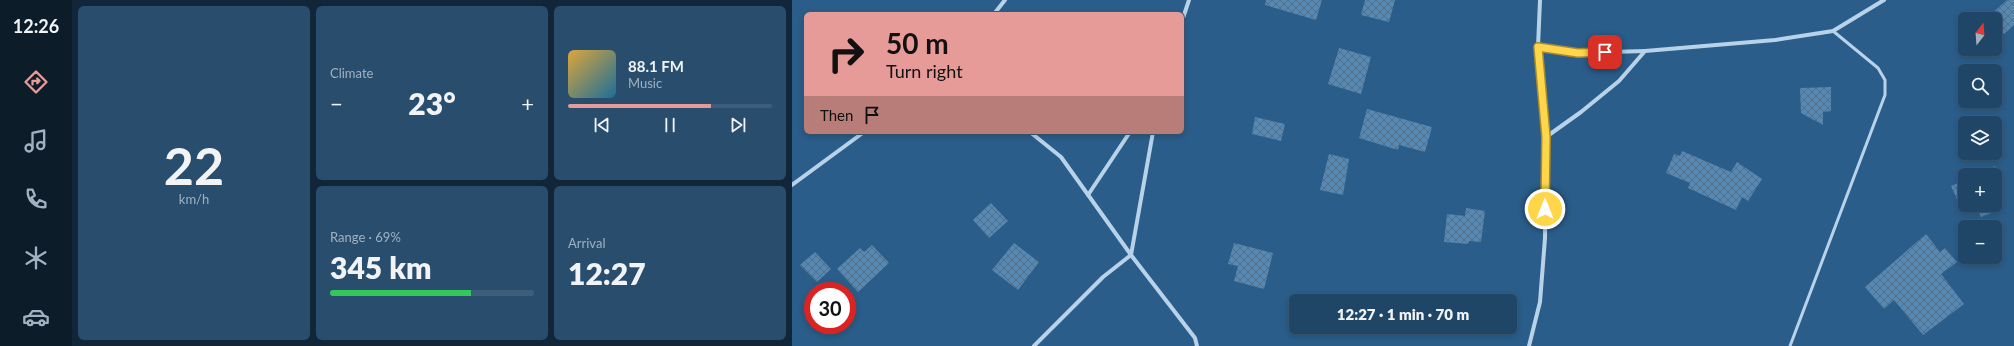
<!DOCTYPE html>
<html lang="en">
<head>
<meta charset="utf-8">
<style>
  :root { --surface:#204667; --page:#284d6d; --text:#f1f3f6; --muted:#a2b1c0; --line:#3d5e7b; --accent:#e69b98 }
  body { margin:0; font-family:Lato,sans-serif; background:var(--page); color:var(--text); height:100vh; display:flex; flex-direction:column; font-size:15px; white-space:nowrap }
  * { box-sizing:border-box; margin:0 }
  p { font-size:13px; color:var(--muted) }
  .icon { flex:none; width:22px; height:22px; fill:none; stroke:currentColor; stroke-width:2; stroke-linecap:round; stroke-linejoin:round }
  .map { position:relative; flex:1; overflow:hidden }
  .side { display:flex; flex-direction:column; gap:6px; padding:6px; background:#122639; width:720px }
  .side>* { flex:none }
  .top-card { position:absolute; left:12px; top:12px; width:380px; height:122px; border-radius:6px; box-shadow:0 2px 6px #0003,0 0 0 1px var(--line); background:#e69b98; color:#111; overflow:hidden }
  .needle { width:26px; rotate:17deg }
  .controls { position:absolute; left:1166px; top:12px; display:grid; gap:8px }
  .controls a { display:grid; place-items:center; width:44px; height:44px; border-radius:6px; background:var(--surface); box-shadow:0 2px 6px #0003,0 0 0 1px var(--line); font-size:20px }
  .speed { position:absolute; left:12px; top:282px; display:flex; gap:8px; font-size:20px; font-weight:700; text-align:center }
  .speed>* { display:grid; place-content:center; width:52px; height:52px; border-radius:50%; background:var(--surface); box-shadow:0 2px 6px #0003,0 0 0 1px var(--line); line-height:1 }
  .speed .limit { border:6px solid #d22; background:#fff; color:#111 }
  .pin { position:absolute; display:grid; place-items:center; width:34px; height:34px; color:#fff; margin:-17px; border-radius:8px; box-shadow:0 2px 6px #0006 }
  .me { position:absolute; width:44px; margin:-22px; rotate:0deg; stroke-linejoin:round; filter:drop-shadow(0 0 3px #0008) }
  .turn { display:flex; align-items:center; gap:14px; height:84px; padding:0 16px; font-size:18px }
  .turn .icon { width:52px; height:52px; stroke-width:2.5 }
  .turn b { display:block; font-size:28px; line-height:34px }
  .then { display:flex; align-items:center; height:38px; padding:0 16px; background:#0003; gap:8px; font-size:15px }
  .big { font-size:30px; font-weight:800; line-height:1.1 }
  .side .widget { flex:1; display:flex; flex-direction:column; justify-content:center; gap:6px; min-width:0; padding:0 14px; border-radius:6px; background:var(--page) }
  .side .dial { align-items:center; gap:0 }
  .dial b { font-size:52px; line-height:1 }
  .song { display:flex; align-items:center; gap:12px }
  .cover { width:48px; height:48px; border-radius:6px; background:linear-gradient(135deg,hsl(40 70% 55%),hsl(200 70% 35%)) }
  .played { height:4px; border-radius:2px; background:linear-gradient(90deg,var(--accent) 70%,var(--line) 70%) }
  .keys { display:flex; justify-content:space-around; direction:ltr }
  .heat { display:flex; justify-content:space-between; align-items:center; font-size:22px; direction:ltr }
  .charge { height:6px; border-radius:3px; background:linear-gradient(90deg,#34c759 69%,var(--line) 0) }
  .side .tiles { flex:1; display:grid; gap:6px; grid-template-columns:repeat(3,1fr) }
  .widget:first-child { grid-row:span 2 }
  .trip { position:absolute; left:497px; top:294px; width:228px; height:40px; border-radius:6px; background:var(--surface); box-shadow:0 2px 6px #0003,0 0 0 1px var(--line); font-weight:800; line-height:40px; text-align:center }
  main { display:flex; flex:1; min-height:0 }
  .tabs { display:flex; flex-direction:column; width:72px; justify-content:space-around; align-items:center; background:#0d1c29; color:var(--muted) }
  .tabs .icon { width:28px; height:28px }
  .tabs .current { color:var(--accent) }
  .tabs b { font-size:18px; color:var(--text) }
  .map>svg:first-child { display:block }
  .building { fill:url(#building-cross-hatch) }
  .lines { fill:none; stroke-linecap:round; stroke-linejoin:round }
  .service { stroke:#b8d3e9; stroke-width:3 }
  .minor { stroke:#b8d3e9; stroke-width:4 }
  .route-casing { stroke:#a68a30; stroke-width:10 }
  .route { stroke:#ffd54a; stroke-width:7 }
</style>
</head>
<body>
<main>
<nav class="tabs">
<b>12:26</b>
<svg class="icon current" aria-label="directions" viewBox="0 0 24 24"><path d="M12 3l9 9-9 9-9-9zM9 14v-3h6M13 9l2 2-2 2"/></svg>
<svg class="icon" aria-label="music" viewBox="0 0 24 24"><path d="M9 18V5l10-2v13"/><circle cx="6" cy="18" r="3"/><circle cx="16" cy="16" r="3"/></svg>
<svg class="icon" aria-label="phone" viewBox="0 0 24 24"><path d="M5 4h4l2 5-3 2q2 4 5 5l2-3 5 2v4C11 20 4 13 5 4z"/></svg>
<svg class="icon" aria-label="climate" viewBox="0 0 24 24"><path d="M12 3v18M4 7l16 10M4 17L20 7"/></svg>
<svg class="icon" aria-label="car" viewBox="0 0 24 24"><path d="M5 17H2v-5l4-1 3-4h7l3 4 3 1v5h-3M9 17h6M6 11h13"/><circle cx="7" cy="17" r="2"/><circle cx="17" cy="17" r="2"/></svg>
</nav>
<section class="side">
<div class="tiles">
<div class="widget dial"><b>22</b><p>km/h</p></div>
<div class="widget"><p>Climate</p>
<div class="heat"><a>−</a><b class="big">23°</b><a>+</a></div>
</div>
<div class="widget">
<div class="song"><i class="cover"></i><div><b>88.1 FM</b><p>Music</p></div></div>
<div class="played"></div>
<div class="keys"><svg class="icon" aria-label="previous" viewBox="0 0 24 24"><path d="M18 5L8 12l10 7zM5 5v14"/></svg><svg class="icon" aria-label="pause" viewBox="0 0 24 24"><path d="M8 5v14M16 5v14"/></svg><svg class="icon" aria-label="next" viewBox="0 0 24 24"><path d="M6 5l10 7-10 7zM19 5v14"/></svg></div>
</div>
<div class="widget"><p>Range · 69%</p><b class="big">345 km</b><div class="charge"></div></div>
<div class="widget"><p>Arrival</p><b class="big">12:27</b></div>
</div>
</section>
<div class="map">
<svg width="1222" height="346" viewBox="0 0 1222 346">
  <defs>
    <pattern id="building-cross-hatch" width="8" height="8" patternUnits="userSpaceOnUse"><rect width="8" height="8" fill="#5688b2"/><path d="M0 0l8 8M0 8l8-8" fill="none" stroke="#527089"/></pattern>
  </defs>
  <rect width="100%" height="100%" fill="#2a5d89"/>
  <!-- building -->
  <g class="building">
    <path d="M474,0H530L524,20L473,5Z"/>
    <path d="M573,0H603L597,22L569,15Z"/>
    <path d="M1215,0H1222V25L1212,34L1203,23V19H1199L1197,16Z"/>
    <path d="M547,48L579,57L569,94L536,84Z"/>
    <path d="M1039,87V111L1031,112V125L1009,113L1008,88Z"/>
    <path d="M575,109L640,127L633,152L607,145L606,150L567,138Z"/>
    <path d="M463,117L493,124L489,141L460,134Z"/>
    <path d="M890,151L939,172L945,162L970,179L956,201L950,197L944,210L896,188L898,183L874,173L882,154L888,156Z"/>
    <path d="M537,154L557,159L551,195L528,190Z"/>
    <path d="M1203,166L1209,182L1203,185V175H1173V204L1168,206L1159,186L1173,180L1171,175L1187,169L1188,172Z"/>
    <path d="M1203,192L1210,209L1189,217L1184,205H1203Z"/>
    <path d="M199,203L216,221L197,238L181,220Z"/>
    <path d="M674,208L693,211L689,242L677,241L676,244L652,242L655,214L673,216Z"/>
    <path d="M1134,234L1148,252L1153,248L1165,262L1149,274L1172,304L1131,335L1102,300L1092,309L1073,287Z"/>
    <path d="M222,243L247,262L226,290L200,270Z"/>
    <path d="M442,243L481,253L472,289L442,281L446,266L436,264Z"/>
    <path d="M80,245L97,263L66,292L45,269L68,248L72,252Z"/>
    <path d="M23,252L39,269L25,282L8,265Z"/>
  </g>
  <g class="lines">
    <!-- service -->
    <path class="service" d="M998,346L1093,95V80L1086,68L1041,31"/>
    <!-- minor -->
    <g class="minor">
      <path d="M202,14L213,0"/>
      <path d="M390,21L397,0"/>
      <path d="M746,47L786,53L853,51"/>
      <path d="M238,132L269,157L339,255L403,338L405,346"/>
      <path d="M754,137L789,112L827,81L853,51L983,40L1041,31L1092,0"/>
      <path d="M0,185L72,132"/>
      <path d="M296,195L338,132"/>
      <path d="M242,346L311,277L339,255L361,132"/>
      <path d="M737,346L748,302L753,238L754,137L746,47L748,0"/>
    </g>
  </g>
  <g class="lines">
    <!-- route casing -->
    <g class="route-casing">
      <path id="route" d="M753,209L754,137L746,47L786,53L813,52"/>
    </g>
    <!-- route -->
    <use href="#route" class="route"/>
  </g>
</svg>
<div class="controls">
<a><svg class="needle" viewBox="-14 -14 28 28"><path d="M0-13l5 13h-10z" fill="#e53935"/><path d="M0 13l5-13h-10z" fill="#a2b1c0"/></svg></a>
<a><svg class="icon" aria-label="search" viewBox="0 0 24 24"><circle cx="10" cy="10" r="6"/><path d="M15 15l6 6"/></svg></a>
<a><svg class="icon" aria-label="layers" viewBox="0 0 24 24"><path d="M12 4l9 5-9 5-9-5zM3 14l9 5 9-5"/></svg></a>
<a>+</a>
<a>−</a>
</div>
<div class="speed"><div class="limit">30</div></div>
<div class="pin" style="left:813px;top:52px;background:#d93025"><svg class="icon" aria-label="arrive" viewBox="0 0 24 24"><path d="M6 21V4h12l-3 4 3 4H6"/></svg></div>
<svg class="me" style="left:753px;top:209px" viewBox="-20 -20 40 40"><circle r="17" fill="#ffd54a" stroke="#fff" stroke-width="3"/><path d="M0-11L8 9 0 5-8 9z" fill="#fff"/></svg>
<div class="trip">12:27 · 1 min · 70 m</div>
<div class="top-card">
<div class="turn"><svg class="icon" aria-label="right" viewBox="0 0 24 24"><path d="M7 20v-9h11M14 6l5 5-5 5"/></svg><div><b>50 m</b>Turn right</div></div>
<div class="then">Then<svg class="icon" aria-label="arrive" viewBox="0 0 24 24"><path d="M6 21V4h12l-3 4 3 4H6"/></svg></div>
</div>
</div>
</main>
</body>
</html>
